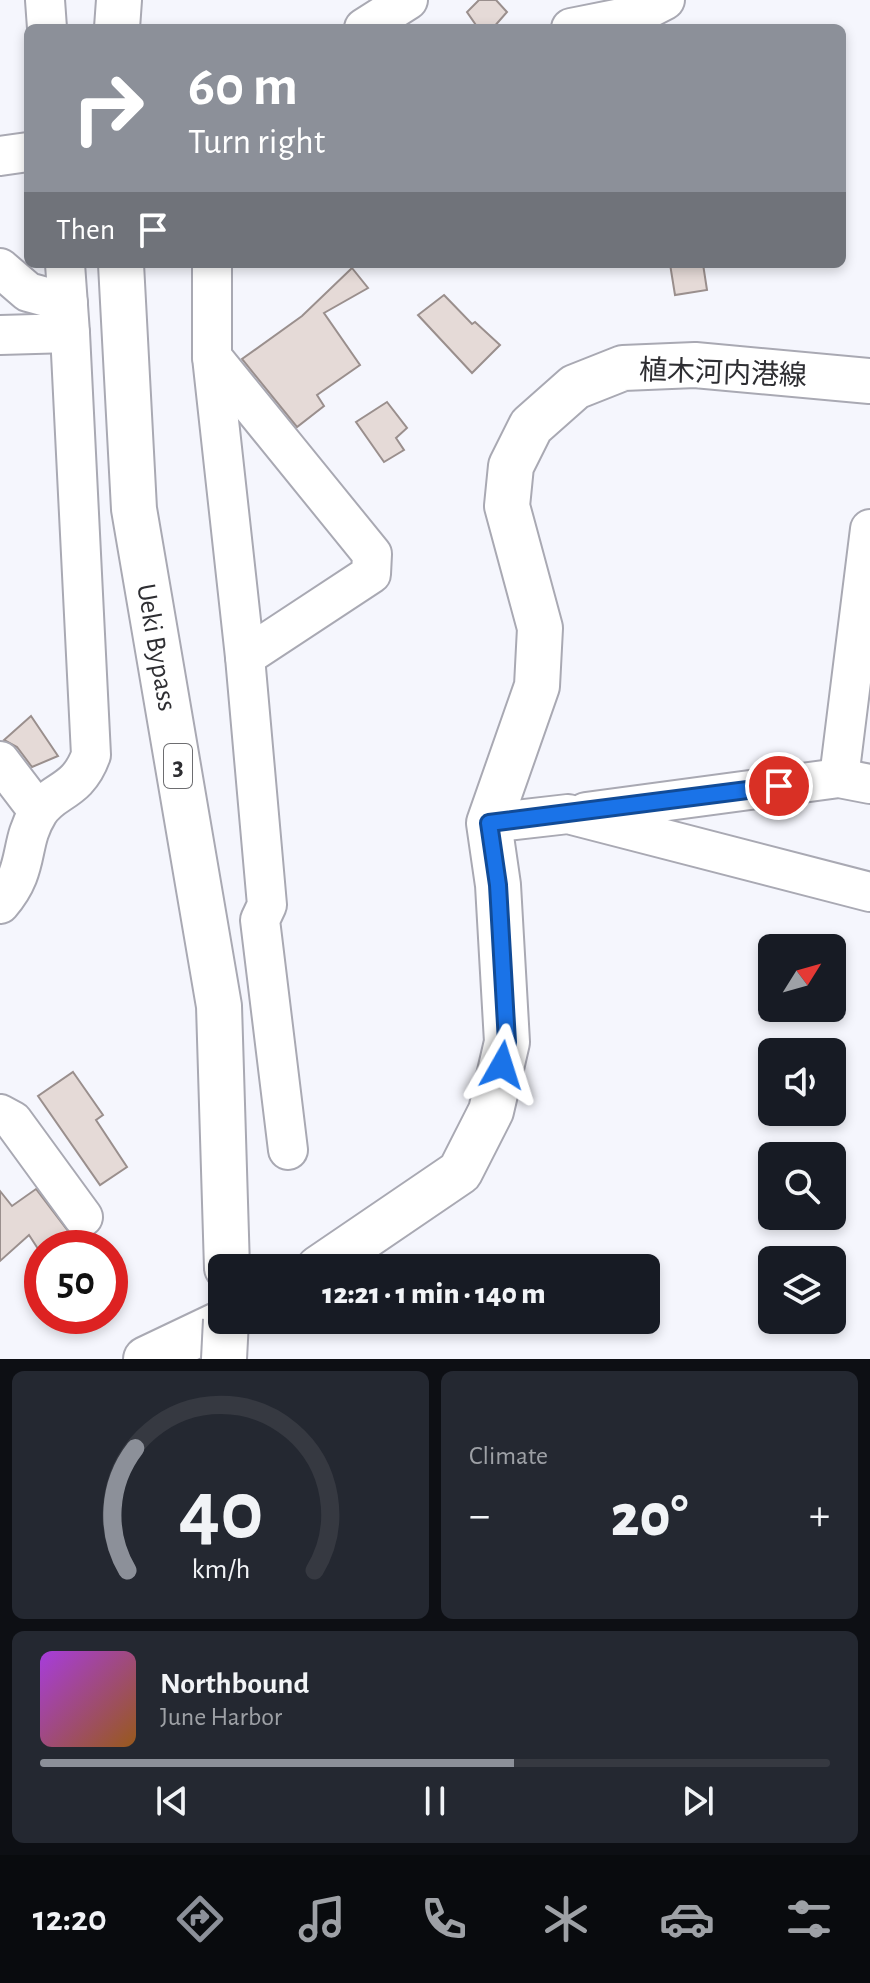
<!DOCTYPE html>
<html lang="en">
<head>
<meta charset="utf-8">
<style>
  :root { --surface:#171b24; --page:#242831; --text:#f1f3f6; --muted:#9ea1a6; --line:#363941; --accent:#8c9099 }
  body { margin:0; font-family:"Alegreya Sans","Noto Sans JP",sans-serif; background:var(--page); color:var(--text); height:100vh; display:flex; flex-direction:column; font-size:30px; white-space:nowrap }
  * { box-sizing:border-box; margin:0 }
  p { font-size:26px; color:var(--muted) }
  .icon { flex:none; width:44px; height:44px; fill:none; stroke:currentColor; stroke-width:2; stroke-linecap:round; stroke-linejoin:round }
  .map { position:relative; height:1359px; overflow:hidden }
  .sheet { display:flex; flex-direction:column; gap:12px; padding:12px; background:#0d0f14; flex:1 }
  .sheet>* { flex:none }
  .top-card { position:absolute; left:24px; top:24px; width:822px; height:244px; border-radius:12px; box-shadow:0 4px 12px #0003; background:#8c9099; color:#fff; overflow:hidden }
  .needle { width:52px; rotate:53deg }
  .fabs { position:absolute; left:758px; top:934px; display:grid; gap:16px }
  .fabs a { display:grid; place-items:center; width:88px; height:88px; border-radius:12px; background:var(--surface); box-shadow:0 4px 12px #0003; font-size:40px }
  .speed { position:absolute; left:24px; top:1230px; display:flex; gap:16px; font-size:40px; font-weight:700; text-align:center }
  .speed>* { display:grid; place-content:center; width:104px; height:104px; border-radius:50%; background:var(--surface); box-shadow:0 4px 12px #0003; line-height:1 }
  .speed .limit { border:12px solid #d22; background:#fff; color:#111 }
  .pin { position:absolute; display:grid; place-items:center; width:68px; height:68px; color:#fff; margin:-34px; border:4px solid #fff; border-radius:50%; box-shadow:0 2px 8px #0007 }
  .me { position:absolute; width:88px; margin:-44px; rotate:6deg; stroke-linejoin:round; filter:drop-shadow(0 0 6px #0008) }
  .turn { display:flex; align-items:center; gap:28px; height:168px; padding:0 32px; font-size:36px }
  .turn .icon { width:104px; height:104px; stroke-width:2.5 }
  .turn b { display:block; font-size:56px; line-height:68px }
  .then { display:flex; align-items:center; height:76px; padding:0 32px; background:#0003; gap:16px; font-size:30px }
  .big { font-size:60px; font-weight:800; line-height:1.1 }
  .sheet .tile { flex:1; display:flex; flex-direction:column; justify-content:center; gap:12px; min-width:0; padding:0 28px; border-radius:12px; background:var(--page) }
  .sheet .dial { align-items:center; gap:0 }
  .dial svg { height:208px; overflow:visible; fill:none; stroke:var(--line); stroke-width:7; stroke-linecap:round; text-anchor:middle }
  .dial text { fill:var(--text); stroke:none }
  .song { display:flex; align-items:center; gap:24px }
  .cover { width:96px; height:96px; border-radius:12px; background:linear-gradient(135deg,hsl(280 70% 55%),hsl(30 70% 35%)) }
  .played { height:8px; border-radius:4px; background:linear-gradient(90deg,var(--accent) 60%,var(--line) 60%) }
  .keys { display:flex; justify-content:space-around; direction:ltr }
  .heat { display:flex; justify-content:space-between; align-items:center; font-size:44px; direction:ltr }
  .sheet .tiles { flex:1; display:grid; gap:12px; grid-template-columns:1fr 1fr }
  .tile:last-child { grid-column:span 2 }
  .trip { position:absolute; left:208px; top:1254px; width:452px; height:80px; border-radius:12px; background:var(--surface); box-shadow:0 4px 12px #0003; font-weight:800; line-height:80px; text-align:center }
  .menu { display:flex; height:128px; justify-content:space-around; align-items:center; background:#090b0e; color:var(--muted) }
  .menu .icon { width:56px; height:56px }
  .menu .selected { color:var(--accent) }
  .menu b { font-size:36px; color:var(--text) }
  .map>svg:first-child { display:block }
  .building { fill:#e5dad7; stroke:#9a8f8d; stroke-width:2 }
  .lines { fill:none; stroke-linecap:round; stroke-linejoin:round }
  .minor-casing { stroke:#a9a9b3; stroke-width:42 }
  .major-casing { stroke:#a9a9b3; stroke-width:48 }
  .highway-casing { stroke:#a9a9b3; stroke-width:48 }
  .minor { stroke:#fff; stroke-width:38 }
  .major { stroke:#fff; stroke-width:44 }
  .highway { stroke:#fff; stroke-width:44 }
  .highway-bridge-casing { stroke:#a9a9b3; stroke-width:48; stroke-linecap:butt }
  .highway-bridge { stroke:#fff; stroke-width:44 }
  .route-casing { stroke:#114b97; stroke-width:20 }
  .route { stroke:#1a73e8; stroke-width:14 }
  .labels { text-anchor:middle; stroke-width:8; stroke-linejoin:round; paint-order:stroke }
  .shield { fill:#fff; stroke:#6d6d70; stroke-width:2 }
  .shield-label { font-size:26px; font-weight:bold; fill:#2e2e32 }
  .street-label { font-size:28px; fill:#2e2e32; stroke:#fff }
</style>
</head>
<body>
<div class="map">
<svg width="870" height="1359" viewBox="0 0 870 1359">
  <rect width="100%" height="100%" fill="#f5f6fd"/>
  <!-- building -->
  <g class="building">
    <path d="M479,0H496L507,12L493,28H478L467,12Z"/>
    <path d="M670,264H703L707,290L675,295Z"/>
    <path d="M352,268L368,288L324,313L360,365L317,395L324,406L297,427L242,359L302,316Z"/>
    <path d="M444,295L472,324L475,322L500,345L472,373L418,315Z"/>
    <path d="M387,402L407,428L396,438L404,450L384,462L356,422Z"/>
    <path d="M31,716L58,756L32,767L17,747L4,740Z"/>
    <path d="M73,1072L103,1115L96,1120L127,1167L100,1185L38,1096Z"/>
    <path d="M36,1189L71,1235L52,1248H42V1255L29,1235L0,1261V1191L12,1206Z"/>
  </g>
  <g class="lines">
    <!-- minor casing -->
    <g class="minor-casing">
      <g id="minor">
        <path d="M45,0L47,28"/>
        <path d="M364,28L408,0"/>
        <path d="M571,28L636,15L665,0"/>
        <path d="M0,156L28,152"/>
        <path d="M212,264V357L245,657L267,905L260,920L288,1150"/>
        <path d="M0,268L28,292L68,303"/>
        <path d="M0,335L70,333L65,264"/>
        <path d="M212,357L372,554L371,574L245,657"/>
        <path d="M0,761L38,811"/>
        <path d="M839,778L870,529"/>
        <path d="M586,812L839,778L870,784"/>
        <path d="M489,823L568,814L870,892"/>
        <path d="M0,904C31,868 18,845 38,813C52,789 77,794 91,755L70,333"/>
        <path d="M0,1114L13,1121L83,1217"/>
      </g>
    </g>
    <!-- major casing -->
    <g class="major-casing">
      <g id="major">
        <path d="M319,1268L460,1172L491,1111L507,1042L498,885L489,823L537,686L540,628L507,506L511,466L531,426L575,387L623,368L695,365L870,381"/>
        <path d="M146,1359L228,1320"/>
      </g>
    </g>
    <!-- highway casing -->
    <g class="highway-casing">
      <g id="highway">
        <path d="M117,28L119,0"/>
        <path d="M121,264L134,509L219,1006L227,1268"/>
      </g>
    </g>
    <!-- minor -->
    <use href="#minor" class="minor"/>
    <!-- major -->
    <use href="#major" class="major"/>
    <!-- highway -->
    <use href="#highway" class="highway"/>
    <!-- highway-bridge casing -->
    <g class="highway-bridge-casing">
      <path id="highway-bridge" d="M224,1359L226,1320"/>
    </g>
    <!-- highway-bridge -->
    <use href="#highway-bridge" class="highway-bridge"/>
  </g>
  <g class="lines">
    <!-- route casing -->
    <g class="route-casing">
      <path id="route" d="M502,1065L507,1042L498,885L489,823L779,786"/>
    </g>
    <!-- route -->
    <use href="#route" class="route"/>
  </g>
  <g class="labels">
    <!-- shield labels -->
    <rect class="shield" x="164" y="744" width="28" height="44" rx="6"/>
    <g class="shield-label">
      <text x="178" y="775">3</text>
    </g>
    <!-- street labels -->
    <g class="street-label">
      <text transform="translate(723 372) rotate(2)" y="10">植木河内港線</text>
      <text transform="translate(158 647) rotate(80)" y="10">Ueki Bypass</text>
    </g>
  </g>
</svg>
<div class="fabs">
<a><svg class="needle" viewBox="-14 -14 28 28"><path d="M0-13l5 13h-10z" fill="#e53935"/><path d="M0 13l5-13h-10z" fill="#9ea1a6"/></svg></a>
<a><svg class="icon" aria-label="sound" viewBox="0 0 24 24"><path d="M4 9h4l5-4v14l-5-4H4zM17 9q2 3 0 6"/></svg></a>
<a><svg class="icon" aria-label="search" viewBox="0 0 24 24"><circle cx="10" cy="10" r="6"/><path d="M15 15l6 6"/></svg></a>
<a><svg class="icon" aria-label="layers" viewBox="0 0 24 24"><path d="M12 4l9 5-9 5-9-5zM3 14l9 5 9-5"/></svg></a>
</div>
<div class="speed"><div class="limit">50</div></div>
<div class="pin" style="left:779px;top:786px;background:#d93025"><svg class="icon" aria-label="arrive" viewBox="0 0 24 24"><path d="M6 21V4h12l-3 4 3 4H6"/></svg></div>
<svg class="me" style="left:502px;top:1065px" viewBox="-20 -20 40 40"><path d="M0-17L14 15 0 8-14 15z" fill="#1a73e8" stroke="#fff" stroke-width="4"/></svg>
<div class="trip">12:21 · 1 min · 140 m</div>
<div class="top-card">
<div class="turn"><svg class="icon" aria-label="right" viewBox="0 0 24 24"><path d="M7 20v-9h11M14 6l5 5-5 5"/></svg><div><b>60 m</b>Turn right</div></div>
<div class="then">Then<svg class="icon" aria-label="arrive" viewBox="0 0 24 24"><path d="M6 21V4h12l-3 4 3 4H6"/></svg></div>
</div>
</div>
<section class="sheet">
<div class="tiles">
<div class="tile dial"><svg viewBox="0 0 100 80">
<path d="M14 69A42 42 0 1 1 86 69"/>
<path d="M14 69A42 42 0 0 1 17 22" stroke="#8c9099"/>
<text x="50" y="56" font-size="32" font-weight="700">40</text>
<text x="50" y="72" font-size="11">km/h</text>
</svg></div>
<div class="tile"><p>Climate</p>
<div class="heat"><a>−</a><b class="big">20°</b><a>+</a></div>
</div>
<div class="tile">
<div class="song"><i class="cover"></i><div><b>Northbound</b><p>June Harbor</p></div></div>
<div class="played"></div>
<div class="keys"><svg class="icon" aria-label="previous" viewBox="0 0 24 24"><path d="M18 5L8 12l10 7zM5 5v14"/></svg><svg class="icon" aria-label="pause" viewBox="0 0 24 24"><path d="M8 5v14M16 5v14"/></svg><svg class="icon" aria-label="next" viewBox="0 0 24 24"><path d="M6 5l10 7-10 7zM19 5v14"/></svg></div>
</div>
</div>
</section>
<nav class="menu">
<b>12:20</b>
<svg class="icon selected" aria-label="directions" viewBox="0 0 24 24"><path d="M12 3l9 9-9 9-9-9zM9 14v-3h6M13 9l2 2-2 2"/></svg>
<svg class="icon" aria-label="music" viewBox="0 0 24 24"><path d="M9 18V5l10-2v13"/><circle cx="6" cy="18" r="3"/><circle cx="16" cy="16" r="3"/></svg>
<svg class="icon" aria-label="phone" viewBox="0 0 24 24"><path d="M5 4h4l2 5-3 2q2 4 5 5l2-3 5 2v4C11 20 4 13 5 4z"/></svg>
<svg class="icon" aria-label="climate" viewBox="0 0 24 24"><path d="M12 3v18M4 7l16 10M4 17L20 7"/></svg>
<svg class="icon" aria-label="car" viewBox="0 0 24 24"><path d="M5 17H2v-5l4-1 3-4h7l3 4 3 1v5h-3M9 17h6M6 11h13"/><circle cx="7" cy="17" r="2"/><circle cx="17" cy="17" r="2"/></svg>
<svg class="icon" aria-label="filters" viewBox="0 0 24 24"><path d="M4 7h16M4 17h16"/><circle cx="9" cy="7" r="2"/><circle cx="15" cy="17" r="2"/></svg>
</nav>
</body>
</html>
